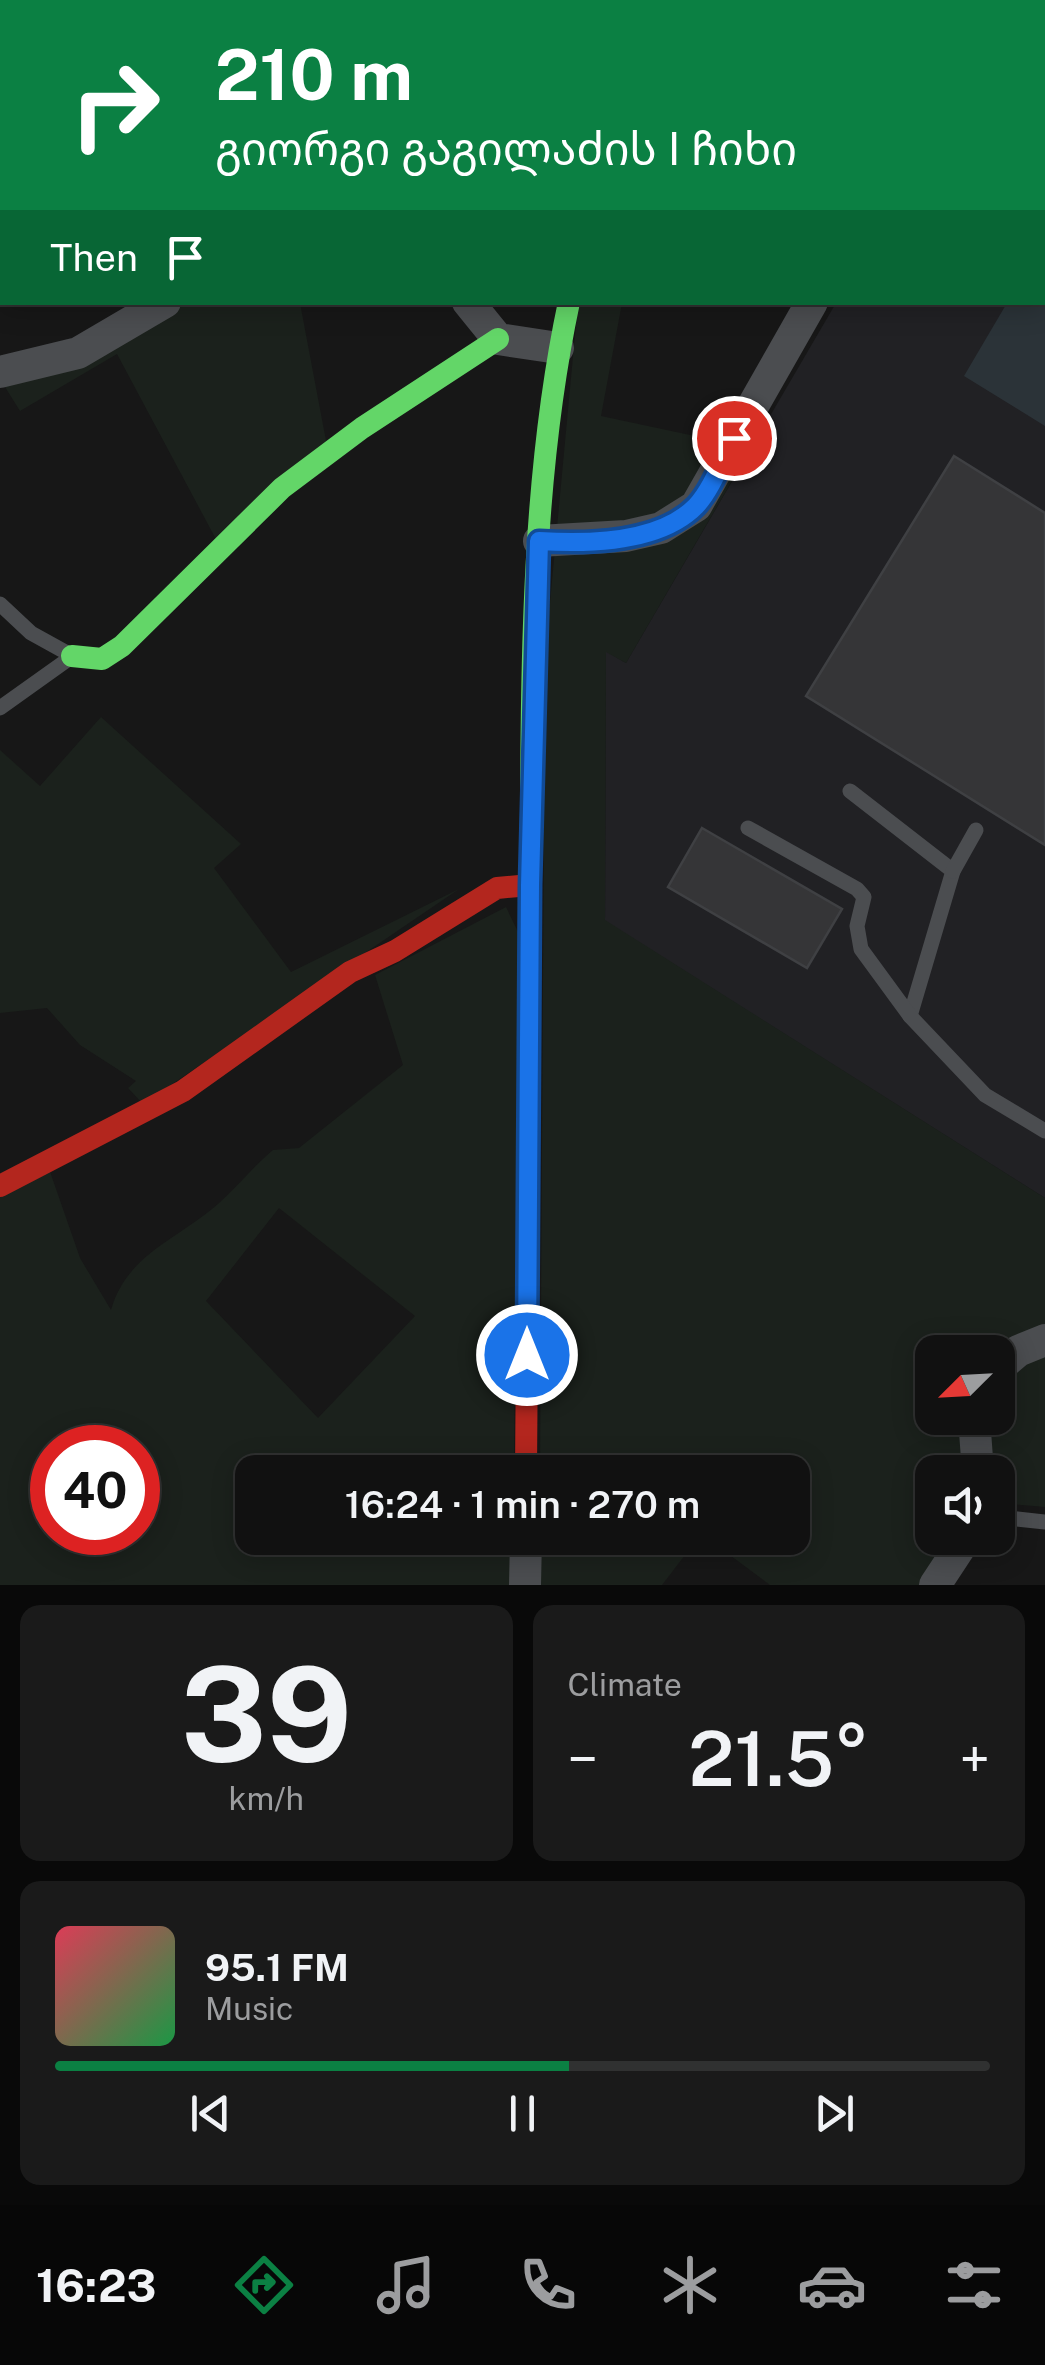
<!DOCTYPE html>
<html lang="en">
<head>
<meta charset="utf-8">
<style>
  :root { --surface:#111; --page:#1a1a1a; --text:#f1f3f6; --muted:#9c9d9f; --line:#303131; --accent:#0b8043 }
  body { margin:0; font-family:"Public Sans","Noto Sans Georgian",sans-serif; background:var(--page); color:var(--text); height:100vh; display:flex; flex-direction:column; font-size:38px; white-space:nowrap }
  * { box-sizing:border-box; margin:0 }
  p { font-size:32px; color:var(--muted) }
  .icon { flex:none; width:55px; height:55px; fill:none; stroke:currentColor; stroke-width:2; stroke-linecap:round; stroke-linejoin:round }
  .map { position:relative; height:1585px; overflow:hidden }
  .drawer { display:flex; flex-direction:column; gap:20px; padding:20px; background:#090909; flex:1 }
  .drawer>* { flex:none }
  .hud { position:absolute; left:0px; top:0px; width:1045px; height:305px; box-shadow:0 5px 25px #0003,0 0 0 2px var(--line); background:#0b8043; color:#fff; overflow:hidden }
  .needle { width:65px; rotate:246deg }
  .controls { position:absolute; left:915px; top:1335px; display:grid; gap:20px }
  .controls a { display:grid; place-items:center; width:100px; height:100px; border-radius:20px; background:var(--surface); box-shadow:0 5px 25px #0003,0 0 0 2px var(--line); font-size:50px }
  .speed { position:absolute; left:30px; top:1425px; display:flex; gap:20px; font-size:50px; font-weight:700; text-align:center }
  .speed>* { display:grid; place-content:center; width:130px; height:130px; border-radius:50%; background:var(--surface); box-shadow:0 5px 25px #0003,0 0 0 2px var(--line); line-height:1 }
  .speed .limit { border:15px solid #d22; background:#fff; color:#111 }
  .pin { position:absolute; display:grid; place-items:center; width:85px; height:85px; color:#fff; margin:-42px; border:5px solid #fff; border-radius:50%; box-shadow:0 2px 10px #0007 }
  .me { position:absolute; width:110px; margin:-55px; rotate:0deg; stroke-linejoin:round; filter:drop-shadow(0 0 8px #0008) }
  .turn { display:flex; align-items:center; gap:35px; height:210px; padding:0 50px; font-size:45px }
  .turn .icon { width:130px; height:130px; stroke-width:2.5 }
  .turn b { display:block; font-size:70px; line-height:85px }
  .then { display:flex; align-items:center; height:95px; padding:0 50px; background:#0003; gap:20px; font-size:38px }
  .big { font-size:75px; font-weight:600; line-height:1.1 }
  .drawer .tile { flex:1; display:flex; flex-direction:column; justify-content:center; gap:15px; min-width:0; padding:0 35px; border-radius:20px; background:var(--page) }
  .drawer .dial { align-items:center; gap:0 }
  .dial b { font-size:130px; line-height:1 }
  .song { display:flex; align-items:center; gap:30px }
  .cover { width:120px; height:120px; border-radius:15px; background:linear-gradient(135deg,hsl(350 70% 55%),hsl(140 70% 35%)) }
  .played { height:10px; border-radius:5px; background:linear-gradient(90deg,var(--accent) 55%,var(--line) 55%) }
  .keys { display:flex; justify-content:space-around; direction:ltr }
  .heat { display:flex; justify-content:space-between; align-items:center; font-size:55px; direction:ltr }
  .drawer .tiles { flex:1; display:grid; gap:20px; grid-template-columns:1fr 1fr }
  .tile:last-child { grid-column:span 2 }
  .trip { position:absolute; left:235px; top:1455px; width:575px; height:100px; border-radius:20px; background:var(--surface); box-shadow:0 5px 25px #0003,0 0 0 2px var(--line); font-weight:600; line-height:100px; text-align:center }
  .dock { display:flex; height:160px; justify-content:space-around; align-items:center; background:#070707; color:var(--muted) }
  .dock .icon { width:70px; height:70px }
  .dock .selected { color:var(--accent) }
  .dock b { font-size:45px; color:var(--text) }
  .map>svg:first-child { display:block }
  .built { fill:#212124 }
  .green { fill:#1b211c; fill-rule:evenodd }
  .water { fill:#2b3338 }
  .building { fill:#353537; stroke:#3f4043; stroke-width:2.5 }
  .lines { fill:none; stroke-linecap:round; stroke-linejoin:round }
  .lane { stroke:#4b4d50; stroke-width:15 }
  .street { stroke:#4b4d50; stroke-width:32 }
  .fast { stroke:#63d668; stroke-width:22 }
  .jam { stroke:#b3261e; stroke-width:22 }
  .route-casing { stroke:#114b97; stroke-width:25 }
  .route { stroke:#1a73e8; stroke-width:18 }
</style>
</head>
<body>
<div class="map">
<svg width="1045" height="1585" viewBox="0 0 1045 1585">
  <rect width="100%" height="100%" fill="#171717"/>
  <!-- built -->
  <path class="built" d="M1011,0H1045V1198L605,921L606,651L626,663L836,303L1042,302V2Z"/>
  <!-- green -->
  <g class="green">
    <path d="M176,303H300L327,446L218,543L117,354L20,411L0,379Z"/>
    <path d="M578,303H622L601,416L751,448L626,663L606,652L605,920L1045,1198V1331L998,1352H932V1418H964L968,1472H932V1538H954L923,1585H770L707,1538H792V1472H540L545,656Z"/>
    <path d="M101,717L241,844L214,868L291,972L459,889L143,1104L128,1088L136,1081L80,1045L47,1008L0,1013V750L40,786Z"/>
    <path d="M506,907L519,934L514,1472H252V1538H513L512,1585H0V1197L48,1166L80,1258L111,1310C127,1254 177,1240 218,1204C237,1187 253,1167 273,1150L299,1148L403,1065L375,975ZM279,1208L415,1316L318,1418L206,1301ZM52,1448H138V1532H52Z"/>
    <path d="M1045,1348V1507L998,1503V1472H988L982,1418H998V1378Z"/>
    <path d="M539,1538H698L662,1585H539Z"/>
  </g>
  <!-- water -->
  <path class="water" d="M1045,237V426L964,376L1007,303L1042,302Z"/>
  <!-- building -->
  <g class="building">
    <path d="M954,456L1045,513V845L806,696Z"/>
    <path d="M702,828L842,909L807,968L668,887Z"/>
  </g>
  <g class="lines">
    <!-- lane -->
    <g class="lane">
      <path d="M0,255L2,251"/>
      <path d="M0,604L31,633L69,654"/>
      <path d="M0,708L70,658"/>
      <path d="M850,791L953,871L910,1016"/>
      <path d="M748,828L857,889L864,897L857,926L861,949L910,1016L985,1095L1045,1131"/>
      <path d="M953,871L976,830"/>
      <path d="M998,1517L1045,1522"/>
    </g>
    <!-- street -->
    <g class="street">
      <path d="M624,2V0"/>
      <path d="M984,2L985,0"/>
      <path d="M468,302L498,339L558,348"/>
      <path d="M0,372L78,353L165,302"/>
      <path d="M539,541L626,536L661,528L696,506L812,302"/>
      <path d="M998,1368L1018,1351L1045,1340"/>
      <path d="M974,1418L978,1472"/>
      <path d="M525,1585L526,1538"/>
      <path d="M935,1585L966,1538"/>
    </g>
    <!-- fast -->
    <g class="fast">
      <path d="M72,656L102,659L122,646L282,488L362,428L498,339"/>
      <path d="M530,940C533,730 525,508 569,302"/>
    </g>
    <!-- jam -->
    <g class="jam">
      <path d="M0,1186L183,1091L350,972L395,951L497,888L530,885"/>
      <path d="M526,1472L530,940"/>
    </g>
  </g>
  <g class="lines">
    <!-- route casing -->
    <g class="route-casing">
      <path id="route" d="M527,1355L530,885L539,541C586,544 660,543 696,506C712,489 723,458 734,438"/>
    </g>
    <!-- route -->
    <use href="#route" class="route"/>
  </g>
</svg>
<div class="controls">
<a><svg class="needle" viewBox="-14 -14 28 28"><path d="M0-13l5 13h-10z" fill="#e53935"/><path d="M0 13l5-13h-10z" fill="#9c9d9f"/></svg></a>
<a><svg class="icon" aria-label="sound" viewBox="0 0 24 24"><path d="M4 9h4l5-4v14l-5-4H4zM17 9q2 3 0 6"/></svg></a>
</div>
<div class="speed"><div class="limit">40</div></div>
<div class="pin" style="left:734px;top:438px;background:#d93025"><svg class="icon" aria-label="arrive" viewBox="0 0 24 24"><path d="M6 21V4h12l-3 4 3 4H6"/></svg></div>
<svg class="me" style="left:527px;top:1355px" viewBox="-20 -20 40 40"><circle r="17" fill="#1a73e8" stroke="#fff" stroke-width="3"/><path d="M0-11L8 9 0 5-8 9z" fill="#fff"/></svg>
<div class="trip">16:24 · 1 min · 270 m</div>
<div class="hud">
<div class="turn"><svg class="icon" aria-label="right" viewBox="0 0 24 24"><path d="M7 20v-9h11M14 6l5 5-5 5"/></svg><div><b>210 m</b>გიორგი გაგილაძის I ჩიხი</div></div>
<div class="then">Then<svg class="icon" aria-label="arrive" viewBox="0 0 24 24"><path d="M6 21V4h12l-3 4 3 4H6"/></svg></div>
</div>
</div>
<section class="drawer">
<div class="tiles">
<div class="tile dial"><b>39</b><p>km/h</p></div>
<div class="tile"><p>Climate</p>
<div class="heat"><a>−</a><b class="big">21.5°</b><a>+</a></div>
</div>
<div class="tile">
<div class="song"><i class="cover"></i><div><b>95.1 FM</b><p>Music</p></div></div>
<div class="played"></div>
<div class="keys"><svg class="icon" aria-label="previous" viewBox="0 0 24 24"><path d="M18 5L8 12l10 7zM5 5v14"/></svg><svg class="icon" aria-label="pause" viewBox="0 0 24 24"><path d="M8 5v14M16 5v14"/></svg><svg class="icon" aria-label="next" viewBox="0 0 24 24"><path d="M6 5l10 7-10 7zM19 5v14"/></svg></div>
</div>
</div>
</section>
<nav class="dock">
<b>16:23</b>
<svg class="icon selected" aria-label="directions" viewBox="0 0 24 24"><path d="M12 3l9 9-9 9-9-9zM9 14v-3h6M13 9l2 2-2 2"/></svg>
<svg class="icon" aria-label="music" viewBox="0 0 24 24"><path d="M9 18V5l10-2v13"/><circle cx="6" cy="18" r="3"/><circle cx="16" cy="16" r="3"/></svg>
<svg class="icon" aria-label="phone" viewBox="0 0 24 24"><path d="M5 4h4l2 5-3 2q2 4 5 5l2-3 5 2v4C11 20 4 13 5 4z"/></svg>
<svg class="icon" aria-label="climate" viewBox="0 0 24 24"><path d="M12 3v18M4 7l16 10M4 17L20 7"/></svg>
<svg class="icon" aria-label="car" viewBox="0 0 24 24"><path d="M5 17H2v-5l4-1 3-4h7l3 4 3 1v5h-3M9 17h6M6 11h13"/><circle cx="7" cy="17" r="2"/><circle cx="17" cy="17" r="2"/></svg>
<svg class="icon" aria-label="filters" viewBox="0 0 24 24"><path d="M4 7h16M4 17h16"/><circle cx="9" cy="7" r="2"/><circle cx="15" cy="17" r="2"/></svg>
</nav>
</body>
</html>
